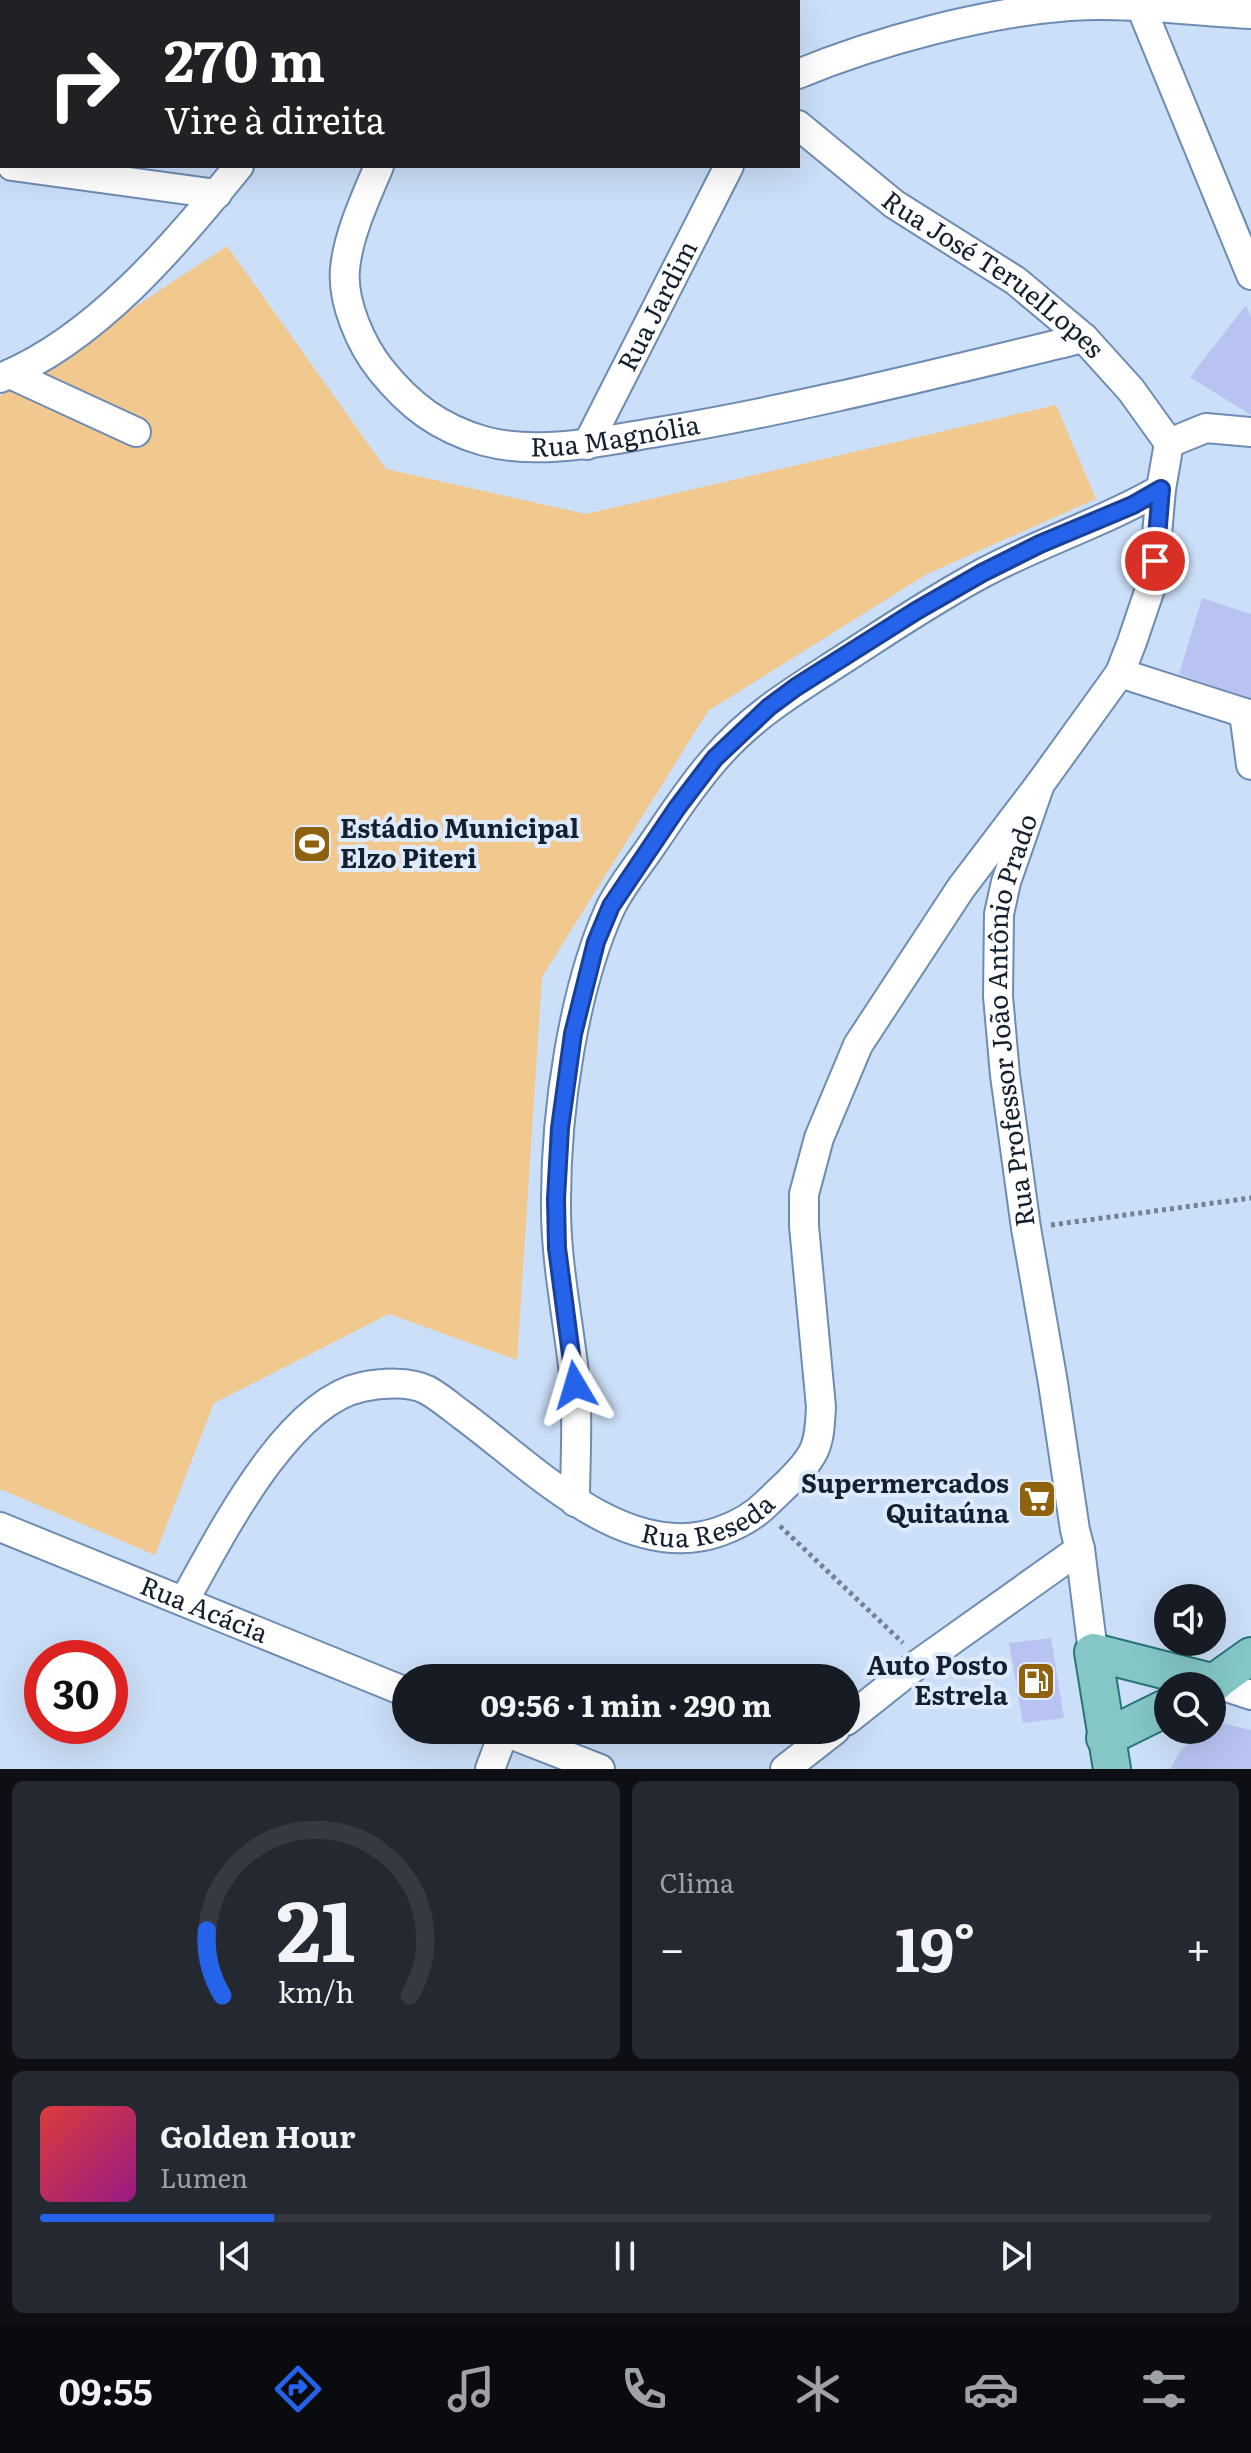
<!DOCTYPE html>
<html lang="pt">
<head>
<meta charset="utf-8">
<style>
  :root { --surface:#171b24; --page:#242831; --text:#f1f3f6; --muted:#9ea1a6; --line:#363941; --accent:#2563eb }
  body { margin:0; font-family:Literata,serif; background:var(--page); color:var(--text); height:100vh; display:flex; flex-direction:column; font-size:30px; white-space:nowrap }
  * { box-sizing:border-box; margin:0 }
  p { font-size:26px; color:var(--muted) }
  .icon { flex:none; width:44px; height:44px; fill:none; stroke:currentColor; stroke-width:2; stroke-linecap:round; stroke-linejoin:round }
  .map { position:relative; height:1769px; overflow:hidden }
  .sheet { display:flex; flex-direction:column; gap:12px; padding:12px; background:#0d0f14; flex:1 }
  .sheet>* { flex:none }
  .banner { position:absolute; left:0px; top:0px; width:800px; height:168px; box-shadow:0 8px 32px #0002; background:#202124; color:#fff; overflow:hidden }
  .tools { position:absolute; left:1154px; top:1584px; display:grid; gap:16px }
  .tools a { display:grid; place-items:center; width:72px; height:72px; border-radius:50%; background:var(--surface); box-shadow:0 8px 32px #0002; font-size:40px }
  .speed { position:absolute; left:24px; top:1640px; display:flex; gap:16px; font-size:40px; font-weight:700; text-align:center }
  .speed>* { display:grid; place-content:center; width:104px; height:104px; border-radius:50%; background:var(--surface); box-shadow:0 8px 32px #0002; line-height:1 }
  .speed .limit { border:12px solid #d22; background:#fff; color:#111 }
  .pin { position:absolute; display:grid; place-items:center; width:68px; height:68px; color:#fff; margin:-34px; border:4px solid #fff; border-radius:50%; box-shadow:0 2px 8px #0007 }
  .me { position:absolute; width:88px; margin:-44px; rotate:353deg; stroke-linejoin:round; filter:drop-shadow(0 0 6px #0008) }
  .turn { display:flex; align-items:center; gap:28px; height:168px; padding:0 32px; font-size:36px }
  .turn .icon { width:104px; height:104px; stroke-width:2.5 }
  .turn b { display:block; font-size:56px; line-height:68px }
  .big { font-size:60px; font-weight:700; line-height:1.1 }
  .sheet .card { flex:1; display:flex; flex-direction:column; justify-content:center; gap:12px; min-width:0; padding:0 28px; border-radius:12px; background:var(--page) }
  .sheet .dial { align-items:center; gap:0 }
  .dial svg { height:208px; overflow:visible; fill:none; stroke:var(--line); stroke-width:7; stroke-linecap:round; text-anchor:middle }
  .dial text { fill:var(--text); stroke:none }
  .song { display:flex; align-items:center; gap:24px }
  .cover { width:96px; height:96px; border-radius:12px; background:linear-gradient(135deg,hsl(0 70% 55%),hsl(310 70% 35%)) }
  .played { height:8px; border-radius:4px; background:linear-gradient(90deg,var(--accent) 20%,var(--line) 20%) }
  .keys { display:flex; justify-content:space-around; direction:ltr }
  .heat { display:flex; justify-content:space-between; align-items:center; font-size:44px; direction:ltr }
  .sheet .tiles { flex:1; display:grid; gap:12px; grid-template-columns:1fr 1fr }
  .card:last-child { grid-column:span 2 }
  .trip { position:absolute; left:392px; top:1664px; width:468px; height:80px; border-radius:40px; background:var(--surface); box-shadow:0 8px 32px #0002; font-weight:700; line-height:80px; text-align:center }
  .tab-bar { display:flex; height:128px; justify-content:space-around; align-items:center; background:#090b0e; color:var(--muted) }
  .tab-bar .icon { width:56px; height:56px }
  .tab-bar .on { color:var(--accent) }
  .tab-bar b { font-size:36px; color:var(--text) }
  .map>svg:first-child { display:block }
  .green { fill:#f1c88e }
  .building { fill:#b8c3f2 }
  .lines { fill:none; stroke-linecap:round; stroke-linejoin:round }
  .minor-casing { stroke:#6e8cb3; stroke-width:32 }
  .major-casing { stroke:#297479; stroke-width:40 }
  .path { stroke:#728296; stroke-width:5; stroke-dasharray:4 4; stroke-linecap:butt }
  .minor { stroke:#fff; stroke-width:28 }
  .major { stroke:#85c7c7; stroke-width:36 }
  .route-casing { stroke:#184099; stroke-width:20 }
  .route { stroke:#2563eb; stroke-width:14 }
  .labels { text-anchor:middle; stroke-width:8; stroke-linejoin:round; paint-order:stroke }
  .street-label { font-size:26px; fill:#14202f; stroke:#deebfc }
  .poi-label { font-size:26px; font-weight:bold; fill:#14202f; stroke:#deebfc; text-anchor:end }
</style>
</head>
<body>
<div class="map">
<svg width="1251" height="1769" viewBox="0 0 1251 1769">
  <rect width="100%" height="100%" fill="#cbdff8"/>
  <!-- green -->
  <path class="green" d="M227,246L386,469L586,514L1056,405L1096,499L927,574L708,711L542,977L517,1360L389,1314L214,1403L155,1555L0,1489V396Z"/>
  <!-- building -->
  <g class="building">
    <path d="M1246,305L1251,317V415L1190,377Z"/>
    <path d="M1202,598L1251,614V699L1179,674Z"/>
    <path d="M1051,1638L1064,1718L1023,1723L1009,1643Z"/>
    <path d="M1215,1722L1251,1730V1769H1170L1181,1750L1205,1730H1212Z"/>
  </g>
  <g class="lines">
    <!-- minor casing -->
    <g class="minor-casing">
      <g id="minor">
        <path d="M539,0L542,2"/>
        <path d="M741,0V2"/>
        <path d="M67,2L70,0"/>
        <path d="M377,2L379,0"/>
        <path d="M441,2L442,0"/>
        <path d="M1141,7L1251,275"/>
        <path d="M0,58L2,57"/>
        <path d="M798,74C878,41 982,13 1069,6C1129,2 1191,11 1251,14"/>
        <path id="s1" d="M798,125L894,204L1016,281L1084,338L1131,390L1169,443"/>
        <path d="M12,166L217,194"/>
        <path id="s2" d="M379,166C366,197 348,235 345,269C342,302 361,345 381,370C410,406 439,428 484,441C539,456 603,441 658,432C802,408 942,372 1084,338"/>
        <path d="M10,374L136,432"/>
        <path d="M0,378C94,341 176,244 239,166"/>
        <path d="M1169,443L1206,428L1251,432"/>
        <path id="s3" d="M587,445L729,166"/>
        <path d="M1120,673L1251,715"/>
        <path d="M1244,713L1251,765"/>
        <path d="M575,1502C575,1463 578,1422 575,1383C569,1322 555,1262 556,1200C556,1111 573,992 609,911C619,888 638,866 652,845C672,816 691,786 714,760C753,714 799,688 848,656C893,627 936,598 983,573C1041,542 1104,522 1161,489"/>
        <path id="s4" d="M0,1527L406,1692"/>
        <path id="s5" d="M184,1601C220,1537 286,1403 362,1387C381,1383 410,1381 427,1390C440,1397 451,1407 462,1415C532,1466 626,1566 721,1531C738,1525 754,1516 767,1503C782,1488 802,1472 812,1454C820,1441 820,1422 821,1407L804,1226V1194L819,1138L858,1045L961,888L1040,784"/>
        <path id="s6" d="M1093,1652L1080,1549L1075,1530L1053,1383L1026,1228L1005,1075L998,996L999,914L1006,882L1040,784L1120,673L1132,642L1153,580L1161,489L1169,443"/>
        <path d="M1215,1683L1251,1695"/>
        <path d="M846,1721L914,1667L1080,1549"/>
        <path d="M500,1730L600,1769"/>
        <path d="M490,1769L504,1732"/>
        <path d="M785,1769L835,1730"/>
      </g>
    </g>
    <!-- major casing -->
    <g class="major-casing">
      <g id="major">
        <path d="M1209,1686L1251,1656"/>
        <path d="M1105,1738L1168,1707"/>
        <path d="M1112,1769L1093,1652L1215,1683"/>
      </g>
    </g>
    <!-- path -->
    <g class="path">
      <path d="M1051,1225L1251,1198"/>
      <path d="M780,1526L903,1643"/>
    </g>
    <!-- minor -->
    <use href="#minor" class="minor"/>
    <!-- major -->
    <use href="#major" class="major"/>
  </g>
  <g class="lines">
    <!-- route casing -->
    <g class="route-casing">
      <path id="route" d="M575,1385L557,1248L556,1199L560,1128L573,1034L596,942L611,906L677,808L715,758L769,707L796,687L916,611L982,573L1040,544L1133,505L1161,489L1155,561"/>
    </g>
    <!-- route -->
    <use href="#route" class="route"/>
  </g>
  <!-- icons -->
  <defs>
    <g id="stadium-square" transform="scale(2)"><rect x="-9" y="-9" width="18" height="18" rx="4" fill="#90620d" stroke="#deebfc"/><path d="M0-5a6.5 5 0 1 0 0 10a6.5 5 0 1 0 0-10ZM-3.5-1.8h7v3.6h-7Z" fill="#fff"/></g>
    <g id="supermarket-square" transform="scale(2)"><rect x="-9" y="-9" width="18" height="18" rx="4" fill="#90620d" stroke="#deebfc"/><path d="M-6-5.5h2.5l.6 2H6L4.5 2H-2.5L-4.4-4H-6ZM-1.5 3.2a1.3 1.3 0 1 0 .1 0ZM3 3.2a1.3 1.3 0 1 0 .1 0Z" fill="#fff"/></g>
    <g id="fuel-square" transform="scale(2)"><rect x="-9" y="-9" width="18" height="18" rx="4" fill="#90620d" stroke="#deebfc"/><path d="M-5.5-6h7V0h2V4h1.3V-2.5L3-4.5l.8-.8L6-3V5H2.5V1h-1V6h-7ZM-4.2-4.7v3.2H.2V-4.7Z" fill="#fff"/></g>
  </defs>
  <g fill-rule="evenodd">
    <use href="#stadium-square" x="312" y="844"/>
    <use href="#supermarket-square" x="1037" y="1499"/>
    <use href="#fuel-square" x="1036" y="1681"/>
  </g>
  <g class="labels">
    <!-- street labels -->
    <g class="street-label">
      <text dy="9" stroke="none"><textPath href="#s1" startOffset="246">Rua José TeruelLopes</textPath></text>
      <text dy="9" stroke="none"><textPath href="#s3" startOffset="156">Rua Jardim</textPath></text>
      <text dy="9" stroke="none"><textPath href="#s2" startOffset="478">Rua Magnólia</textPath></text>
      <text dy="9" stroke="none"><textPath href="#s6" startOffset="640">Rua Professor João Antônio Prado</textPath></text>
      <text dy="9" stroke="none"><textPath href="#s5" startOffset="680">Rua Reseda</textPath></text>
      <text dy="9" stroke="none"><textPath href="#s4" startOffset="220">Rua Acácia</textPath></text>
    </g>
    <!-- poi labels -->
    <g class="poi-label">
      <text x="340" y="838" text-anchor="start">Estádio Municipal<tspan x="340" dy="30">Elzo Piteri</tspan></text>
      <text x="1009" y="1493">Supermercados<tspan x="1009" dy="30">Quitaúna</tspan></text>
      <text x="1008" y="1675">Auto Posto<tspan x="1008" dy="30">Estrela</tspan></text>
    </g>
  </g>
</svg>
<div class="tools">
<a><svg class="icon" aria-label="sound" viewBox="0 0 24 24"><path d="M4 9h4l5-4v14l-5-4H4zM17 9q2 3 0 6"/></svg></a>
<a><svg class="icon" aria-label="search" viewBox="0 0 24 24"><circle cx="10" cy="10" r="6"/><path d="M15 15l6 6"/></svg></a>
</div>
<div class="speed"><div class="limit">30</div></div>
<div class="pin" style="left:1155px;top:561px;background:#d93025"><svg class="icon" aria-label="arrive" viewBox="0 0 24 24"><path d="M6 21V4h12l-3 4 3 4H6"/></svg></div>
<svg class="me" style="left:575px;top:1385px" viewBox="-20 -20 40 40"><path d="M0-17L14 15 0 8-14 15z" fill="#2563eb" stroke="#fff" stroke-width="4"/></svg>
<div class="trip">09:56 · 1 min · 290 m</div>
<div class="banner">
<div class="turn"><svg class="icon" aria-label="right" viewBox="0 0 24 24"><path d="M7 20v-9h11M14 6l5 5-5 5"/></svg><div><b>270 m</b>Vire à direita</div></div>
</div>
</div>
<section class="sheet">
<div class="tiles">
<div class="card dial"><svg viewBox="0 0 100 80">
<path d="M14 69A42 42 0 1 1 86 69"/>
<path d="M14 69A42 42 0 0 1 8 44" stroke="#2563eb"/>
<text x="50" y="56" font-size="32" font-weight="700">21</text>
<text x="50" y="72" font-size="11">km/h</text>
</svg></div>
<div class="card"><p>Clima</p>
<div class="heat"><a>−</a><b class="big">19°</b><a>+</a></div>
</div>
<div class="card">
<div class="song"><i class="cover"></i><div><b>Golden Hour</b><p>Lumen</p></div></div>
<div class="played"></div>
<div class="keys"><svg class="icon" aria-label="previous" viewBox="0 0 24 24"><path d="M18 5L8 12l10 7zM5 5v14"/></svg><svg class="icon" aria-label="pause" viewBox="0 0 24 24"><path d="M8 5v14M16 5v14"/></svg><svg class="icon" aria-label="next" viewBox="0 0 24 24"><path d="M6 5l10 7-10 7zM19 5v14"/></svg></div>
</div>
</div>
</section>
<nav class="tab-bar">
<b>09:55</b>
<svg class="icon on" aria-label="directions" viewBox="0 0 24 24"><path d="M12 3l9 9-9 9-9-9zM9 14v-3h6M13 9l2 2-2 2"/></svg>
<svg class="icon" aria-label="music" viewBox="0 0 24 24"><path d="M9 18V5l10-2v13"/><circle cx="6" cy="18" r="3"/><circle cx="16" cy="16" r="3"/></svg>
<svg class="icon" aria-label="phone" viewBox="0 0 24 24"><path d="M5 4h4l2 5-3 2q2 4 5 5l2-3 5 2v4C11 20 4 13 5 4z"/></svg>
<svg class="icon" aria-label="climate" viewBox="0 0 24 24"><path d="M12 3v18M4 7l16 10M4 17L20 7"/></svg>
<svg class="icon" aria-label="car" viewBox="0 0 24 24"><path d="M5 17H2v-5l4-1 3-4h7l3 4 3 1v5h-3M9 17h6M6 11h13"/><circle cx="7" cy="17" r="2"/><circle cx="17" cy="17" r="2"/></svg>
<svg class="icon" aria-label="filters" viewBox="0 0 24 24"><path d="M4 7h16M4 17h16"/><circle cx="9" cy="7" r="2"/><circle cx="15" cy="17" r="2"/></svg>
</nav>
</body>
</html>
